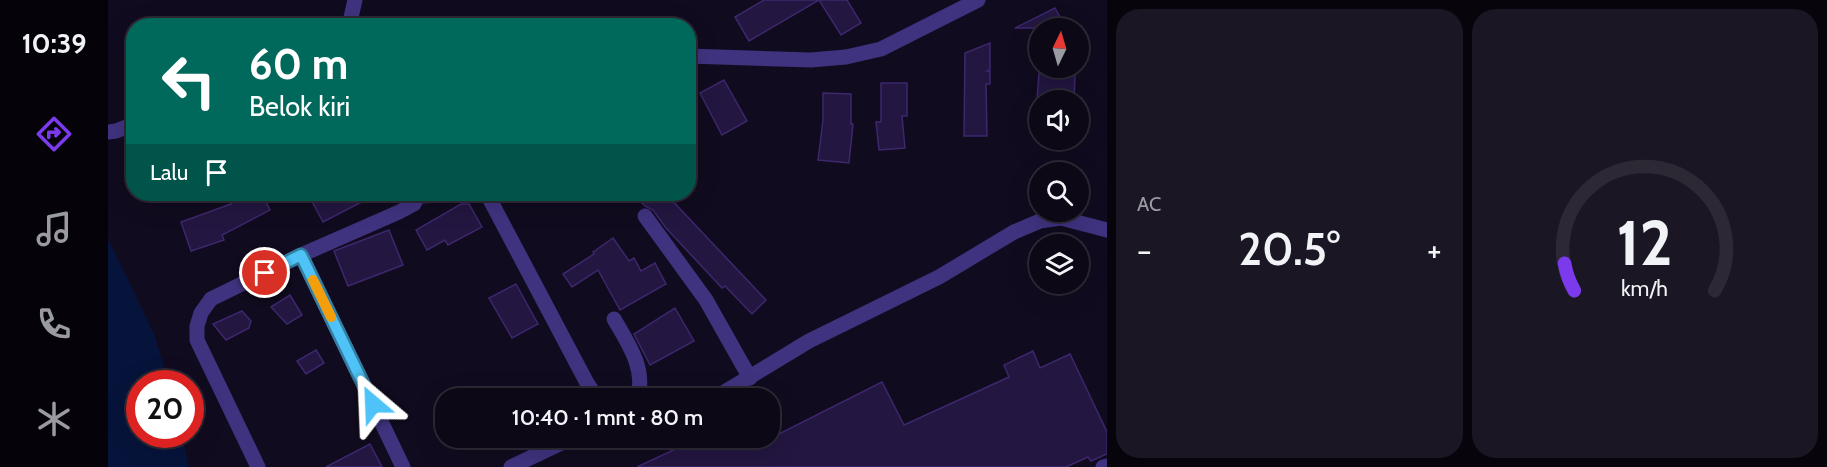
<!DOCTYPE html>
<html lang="id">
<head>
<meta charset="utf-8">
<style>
  :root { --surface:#0c0816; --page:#1a1623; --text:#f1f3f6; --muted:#9a9aa1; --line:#2c2935; --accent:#7c3aed }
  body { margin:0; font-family:Cabin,sans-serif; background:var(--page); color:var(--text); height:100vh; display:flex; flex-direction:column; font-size:22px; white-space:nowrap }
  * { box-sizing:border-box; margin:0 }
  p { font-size:20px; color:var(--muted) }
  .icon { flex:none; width:33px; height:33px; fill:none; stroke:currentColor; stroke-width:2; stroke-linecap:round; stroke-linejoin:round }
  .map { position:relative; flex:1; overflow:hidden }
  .sheet { display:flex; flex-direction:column; gap:9px; padding:9px; background:#07040c; width:720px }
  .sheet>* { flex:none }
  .banner { position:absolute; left:18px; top:18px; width:570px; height:183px; border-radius:24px; box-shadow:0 6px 24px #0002,0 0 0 2px var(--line); background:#00695c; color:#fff; overflow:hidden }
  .needle { width:39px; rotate:5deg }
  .controls { position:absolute; left:921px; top:18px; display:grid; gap:12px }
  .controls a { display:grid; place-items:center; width:60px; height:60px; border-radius:50%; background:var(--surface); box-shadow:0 6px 24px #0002,0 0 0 2px var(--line); font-size:30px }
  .speed { position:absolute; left:18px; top:370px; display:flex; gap:12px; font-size:30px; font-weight:700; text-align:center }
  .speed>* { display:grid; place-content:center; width:78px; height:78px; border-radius:50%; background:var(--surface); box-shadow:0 6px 24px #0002,0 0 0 2px var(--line); line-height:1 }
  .speed .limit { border:9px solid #d22; background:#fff; color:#111 }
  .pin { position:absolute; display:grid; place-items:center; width:51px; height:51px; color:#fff; margin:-26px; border:3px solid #fff; border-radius:50%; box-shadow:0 2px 6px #0007 }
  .me { position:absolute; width:66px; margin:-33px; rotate:334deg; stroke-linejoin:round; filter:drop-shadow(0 0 4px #0008) }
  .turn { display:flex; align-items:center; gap:21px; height:126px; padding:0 24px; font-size:27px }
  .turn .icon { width:78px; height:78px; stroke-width:2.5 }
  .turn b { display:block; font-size:42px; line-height:51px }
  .then { display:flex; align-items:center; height:57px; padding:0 24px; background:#0003; gap:12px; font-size:22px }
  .big { font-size:45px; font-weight:600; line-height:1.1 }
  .sheet .widget { flex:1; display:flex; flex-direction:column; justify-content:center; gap:9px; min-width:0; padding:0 21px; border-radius:24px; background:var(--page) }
  .sheet .dial { align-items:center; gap:0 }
  .dial svg { height:156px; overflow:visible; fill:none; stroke:var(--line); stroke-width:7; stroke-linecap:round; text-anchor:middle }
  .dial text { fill:var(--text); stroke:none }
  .heat { display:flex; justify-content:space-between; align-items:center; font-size:33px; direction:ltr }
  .sheet .tiles { flex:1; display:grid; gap:9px; grid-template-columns:repeat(2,1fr) }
  .trip { position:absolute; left:327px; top:388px; width:345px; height:60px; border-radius:24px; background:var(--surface); box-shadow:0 6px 24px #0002,0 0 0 2px var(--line); font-weight:600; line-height:60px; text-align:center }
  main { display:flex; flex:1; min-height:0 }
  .tab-bar { display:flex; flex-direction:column; width:108px; justify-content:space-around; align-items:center; background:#050309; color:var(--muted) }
  .tab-bar .icon { width:42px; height:42px }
  .tab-bar .current { color:var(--accent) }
  .tab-bar b { font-size:27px; color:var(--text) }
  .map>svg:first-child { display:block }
  .water { fill:#06143b }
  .building { fill:#231640; stroke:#3d276d; stroke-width:1.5 }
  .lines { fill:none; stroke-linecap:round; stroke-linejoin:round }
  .minor { stroke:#3f337f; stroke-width:15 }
  .route-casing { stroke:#337fa1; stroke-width:15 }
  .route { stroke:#4fc3f7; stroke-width:10 }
  .slow { stroke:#f59e0b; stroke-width:10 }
</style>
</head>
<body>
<main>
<nav class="tab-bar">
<b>10:39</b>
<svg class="icon current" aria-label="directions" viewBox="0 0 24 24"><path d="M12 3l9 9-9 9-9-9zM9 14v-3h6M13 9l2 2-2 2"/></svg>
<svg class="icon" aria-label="music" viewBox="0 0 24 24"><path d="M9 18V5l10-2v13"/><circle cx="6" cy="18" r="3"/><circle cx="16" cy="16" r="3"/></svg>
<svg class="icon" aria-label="phone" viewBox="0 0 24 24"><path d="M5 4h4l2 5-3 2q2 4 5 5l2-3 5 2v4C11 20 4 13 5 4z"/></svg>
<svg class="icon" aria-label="climate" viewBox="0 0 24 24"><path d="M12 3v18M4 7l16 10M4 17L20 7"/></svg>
</nav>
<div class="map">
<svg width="999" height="467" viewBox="0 0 999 467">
  <rect width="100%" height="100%" fill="#100b1e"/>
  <!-- water -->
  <path class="water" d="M0,238L47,336L61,384H32V435H74L81,467H0Z"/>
  <!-- building -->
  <g class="building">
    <path d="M656,0H711L641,41L627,17Z"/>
    <path d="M711,0H739L753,23L733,35Z"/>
    <path d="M947,8L958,28H907Z"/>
    <path d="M882,43V69L879,71H882V84H878L879,136H856L857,53Z"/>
    <path d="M931,73L967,75L966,100H929Z"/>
    <path d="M616,80L639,121L614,135L592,93Z"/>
    <path d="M773,83H799V116H794L797,148L771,150L768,122H773Z"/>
    <path d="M715,93L743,94V124H745L741,163L710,160L715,120Z"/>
    <path d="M117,194H154L162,210L114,235L116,240L83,251L73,222L123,204Z"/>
    <path d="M200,194H269L215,222Z"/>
    <path d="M525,194H558L658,300L644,314L617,286L614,288L558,228L545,210L537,206Z"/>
    <path d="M353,204H361L374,227L340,245L337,240L319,250L308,230Z"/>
    <path d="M281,230L295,265L240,286L226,251Z"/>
    <path d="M505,238L521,261L526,258L533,271L547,263L558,284L512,310L490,270L464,287L455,274L486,254L485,252Z"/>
    <path d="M408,284L430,324L404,338L381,298Z"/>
    <path d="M182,295L194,315L179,324L163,307Z"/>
    <path d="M567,308L586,341L542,365L526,334Z"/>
    <path d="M134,311L143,321L141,328L118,340L105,324Z"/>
    <path d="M208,350L216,363L198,374L189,361Z"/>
    <path d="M925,351L932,368L962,354L999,432V454L983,461L980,457L958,467H529L591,438H663L774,382L796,425L901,377L896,365Z"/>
    <path d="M262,444L274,467H218Z"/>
  </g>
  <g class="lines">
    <!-- minor -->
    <g class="minor">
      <path d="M241,26L247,0"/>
      <path d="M580,56L703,60L738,57L773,49L870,0"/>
      <path d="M0,132L8,131L26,124"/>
      <path d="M379,194L479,383L490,399"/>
      <path d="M66,195L70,194"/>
      <path d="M311,196L363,194"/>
      <path d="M537,216L598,300L642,378"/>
      <path d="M193,255L295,467"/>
      <path d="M506,319C520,343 539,370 529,399"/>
      <path d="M605,399L701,341L831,277L906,232L932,221L953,218L999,230"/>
      <path d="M150,467L89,340V326L93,313L103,299L193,255L291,212L306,204L311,194"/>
      <path d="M403,467L464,438"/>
      <path d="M995,467L999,466"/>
    </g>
  </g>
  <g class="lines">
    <!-- route casing -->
    <g class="route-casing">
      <path id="route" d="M157,273L193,255L265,404"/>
    </g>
    <!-- route -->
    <use href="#route" class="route"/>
    <!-- slow -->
    <path class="slow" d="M205,280L223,317"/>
  </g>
</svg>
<div class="controls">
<a><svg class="needle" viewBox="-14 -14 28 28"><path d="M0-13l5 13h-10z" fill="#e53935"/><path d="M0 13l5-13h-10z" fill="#9a9aa1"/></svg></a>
<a><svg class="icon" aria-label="sound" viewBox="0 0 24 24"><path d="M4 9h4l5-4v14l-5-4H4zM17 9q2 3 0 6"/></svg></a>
<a><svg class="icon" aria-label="search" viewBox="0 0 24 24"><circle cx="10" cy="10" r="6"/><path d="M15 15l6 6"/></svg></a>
<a><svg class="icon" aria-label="layers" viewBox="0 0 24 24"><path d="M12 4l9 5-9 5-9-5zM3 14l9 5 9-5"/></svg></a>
</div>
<div class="speed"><div class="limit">20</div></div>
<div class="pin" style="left:157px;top:273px;background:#d93025"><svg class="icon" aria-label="arrive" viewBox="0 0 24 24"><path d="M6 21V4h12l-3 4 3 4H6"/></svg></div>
<svg class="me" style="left:265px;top:404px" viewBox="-20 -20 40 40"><path d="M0-17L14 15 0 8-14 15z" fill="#4fc3f7" stroke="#fff" stroke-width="4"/></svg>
<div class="trip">10:40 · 1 mnt · 80 m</div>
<div class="banner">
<div class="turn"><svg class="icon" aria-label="left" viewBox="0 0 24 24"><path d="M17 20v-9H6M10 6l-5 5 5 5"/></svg><div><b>60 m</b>Belok kiri</div></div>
<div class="then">Lalu<svg class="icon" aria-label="arrive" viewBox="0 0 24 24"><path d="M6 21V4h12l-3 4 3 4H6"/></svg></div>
</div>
</div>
<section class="sheet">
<div class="tiles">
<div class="widget"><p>AC</p>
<div class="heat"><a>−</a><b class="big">20.5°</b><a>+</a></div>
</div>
<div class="widget dial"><svg viewBox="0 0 100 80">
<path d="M14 69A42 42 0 1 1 86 69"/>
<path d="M14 69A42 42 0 0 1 9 55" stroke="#7c3aed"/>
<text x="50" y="56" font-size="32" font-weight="700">12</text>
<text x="50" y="72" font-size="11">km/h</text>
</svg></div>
</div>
</section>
</main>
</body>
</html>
